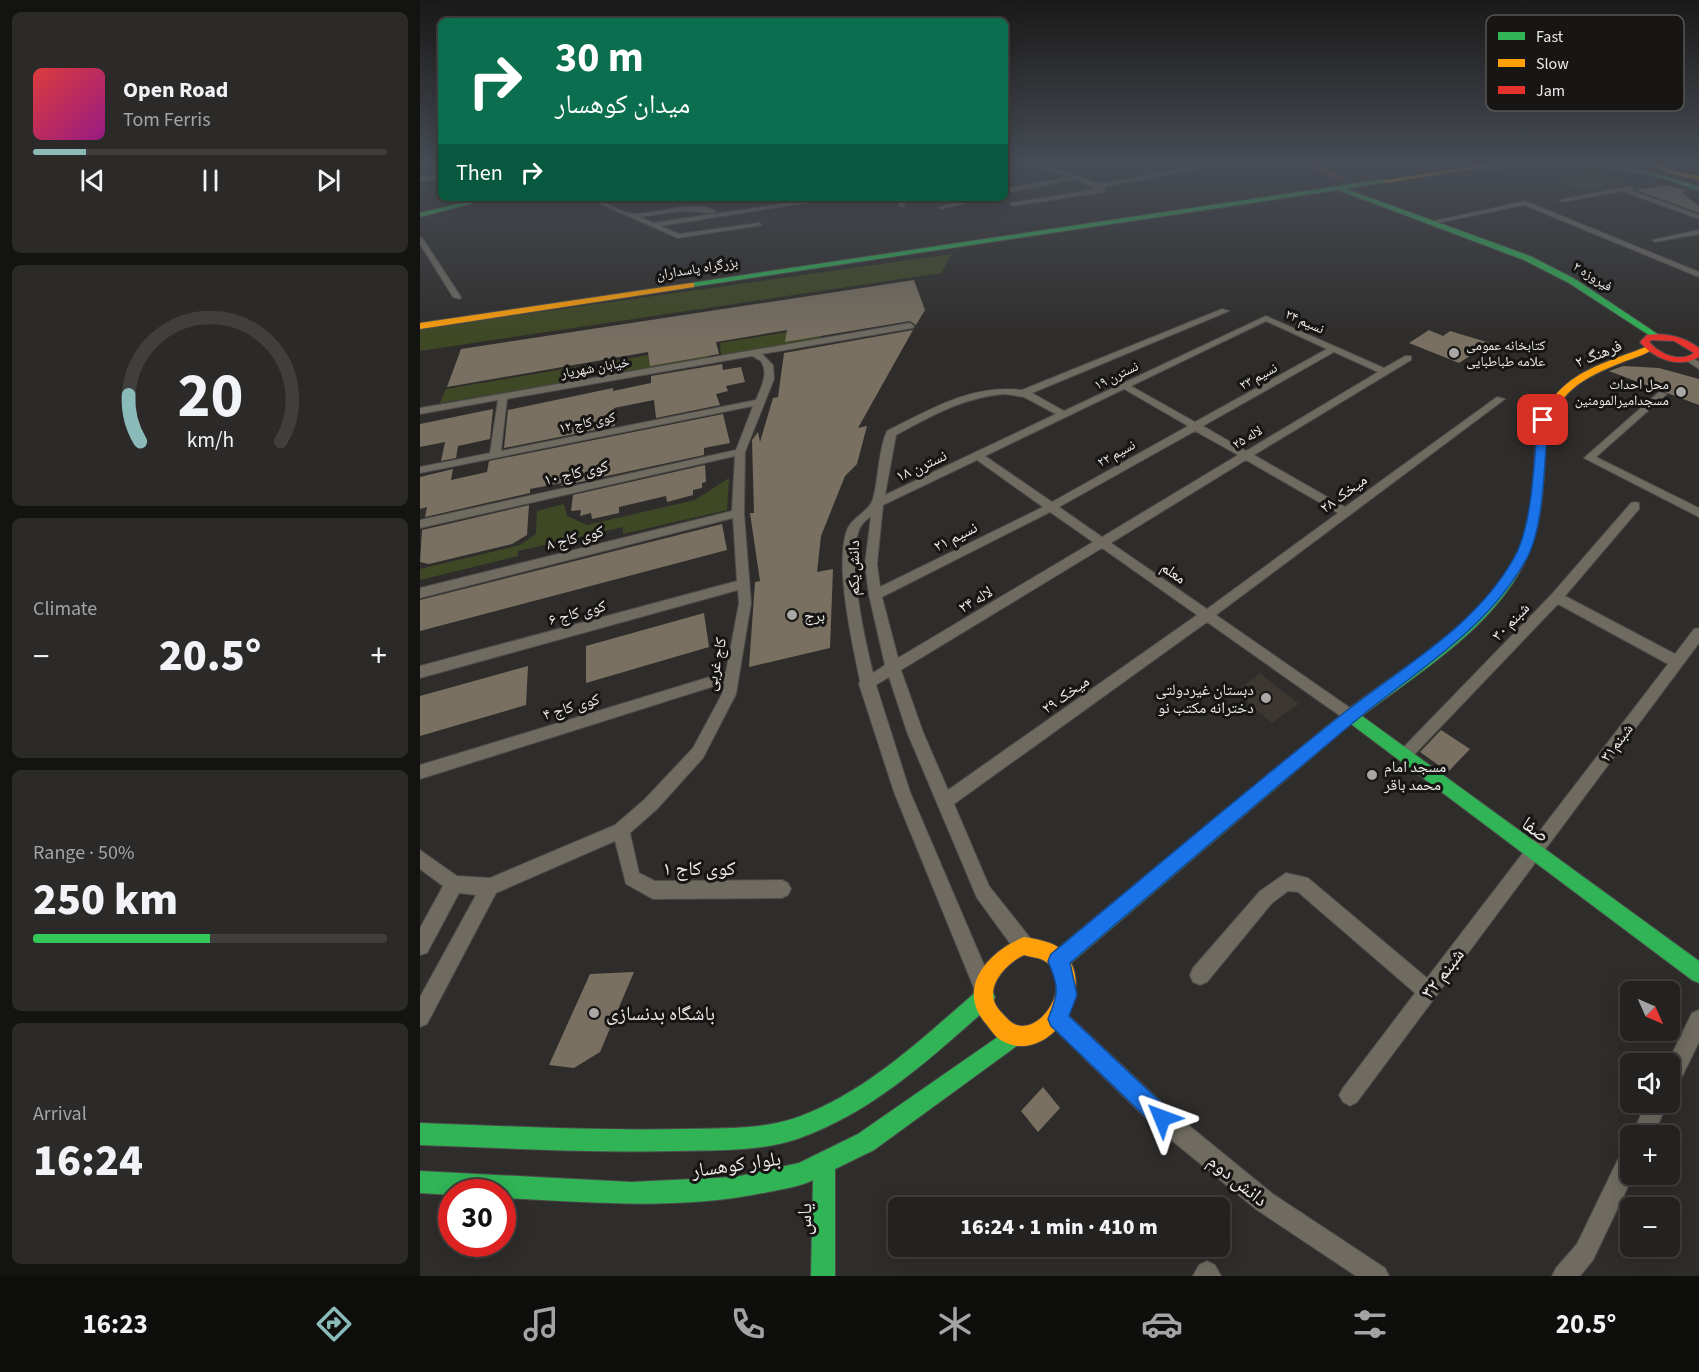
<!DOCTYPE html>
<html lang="en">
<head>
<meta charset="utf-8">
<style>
  :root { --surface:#232220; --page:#2b2a29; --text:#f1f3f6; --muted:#a3a4a5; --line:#403f3e; --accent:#8bbbb9 }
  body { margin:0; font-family:"Source Sans 3","Noto Naskh Arabic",sans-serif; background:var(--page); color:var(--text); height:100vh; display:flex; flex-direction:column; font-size:22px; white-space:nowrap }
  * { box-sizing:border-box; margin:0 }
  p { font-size:20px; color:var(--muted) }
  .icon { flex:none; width:33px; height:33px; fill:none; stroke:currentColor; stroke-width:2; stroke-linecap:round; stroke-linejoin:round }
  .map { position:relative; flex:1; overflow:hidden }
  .details { display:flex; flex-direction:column; gap:12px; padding:12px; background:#131312; width:420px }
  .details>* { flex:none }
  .guide { position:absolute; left:18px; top:18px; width:570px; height:183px; border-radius:9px; box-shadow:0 3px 15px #0003,0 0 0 2px var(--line); background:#0b6e4f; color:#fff; overflow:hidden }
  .needle { width:39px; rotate:135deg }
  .controls { position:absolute; left:1200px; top:981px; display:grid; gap:12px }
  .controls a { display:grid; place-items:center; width:60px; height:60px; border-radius:9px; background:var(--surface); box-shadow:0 3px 15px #0003,0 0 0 2px var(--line); font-size:30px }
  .speed { position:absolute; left:18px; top:1179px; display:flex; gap:12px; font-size:30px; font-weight:700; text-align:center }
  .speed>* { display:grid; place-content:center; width:78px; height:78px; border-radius:50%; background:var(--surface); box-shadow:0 3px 15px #0003,0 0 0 2px var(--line); line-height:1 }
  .speed .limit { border:9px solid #d22; background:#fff; color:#111 }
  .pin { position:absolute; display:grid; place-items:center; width:51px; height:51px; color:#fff; margin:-26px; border-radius:12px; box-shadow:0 3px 9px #0006 }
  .me { position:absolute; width:66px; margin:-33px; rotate:314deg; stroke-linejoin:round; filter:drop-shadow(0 0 4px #0008) }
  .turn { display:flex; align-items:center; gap:21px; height:126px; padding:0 18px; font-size:27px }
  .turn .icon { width:78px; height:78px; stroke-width:2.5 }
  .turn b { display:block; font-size:42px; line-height:51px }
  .then { display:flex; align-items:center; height:57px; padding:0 18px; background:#0003; gap:12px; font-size:22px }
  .big { font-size:45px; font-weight:800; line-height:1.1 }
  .details .card { flex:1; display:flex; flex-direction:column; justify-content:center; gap:9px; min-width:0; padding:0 21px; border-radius:9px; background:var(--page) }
  .details .dial { align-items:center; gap:0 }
  .dial svg { height:156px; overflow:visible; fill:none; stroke:var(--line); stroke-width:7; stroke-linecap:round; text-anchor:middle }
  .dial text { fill:var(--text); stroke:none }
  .song { display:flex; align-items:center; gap:18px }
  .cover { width:72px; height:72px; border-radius:9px; background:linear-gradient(135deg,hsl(0 70% 55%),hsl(310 70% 35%)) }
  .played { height:6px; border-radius:3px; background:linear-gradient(90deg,var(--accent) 15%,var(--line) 15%) }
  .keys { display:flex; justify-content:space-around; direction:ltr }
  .heat { display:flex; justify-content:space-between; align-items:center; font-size:33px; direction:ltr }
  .charge { height:9px; border-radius:4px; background:linear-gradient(90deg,#34c759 50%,var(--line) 0) }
  .trip { position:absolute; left:468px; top:1197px; width:342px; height:60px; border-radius:9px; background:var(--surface); box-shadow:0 3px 15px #0003,0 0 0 2px var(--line); font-weight:800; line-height:60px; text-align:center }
  .tab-bar { display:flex; height:96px; justify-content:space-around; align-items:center; background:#0e0e0d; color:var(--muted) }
  .tab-bar .icon { width:42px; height:42px }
  .tab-bar .selected { color:var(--accent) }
  .tab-bar b { font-size:27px; color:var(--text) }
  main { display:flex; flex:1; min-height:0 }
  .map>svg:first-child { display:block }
  .built { fill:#3c3730 }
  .green { fill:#3f4824 }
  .building { fill:#797061 }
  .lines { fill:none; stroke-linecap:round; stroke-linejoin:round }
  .street-casing { stroke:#4c4b4a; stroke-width:2 }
  .fast-casing { stroke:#4c4b4a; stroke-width:2 }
  .slow-casing { stroke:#4c4b4a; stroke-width:2 }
  .jam-casing { stroke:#4c4b4a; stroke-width:2 }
  .street { fill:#6f6b61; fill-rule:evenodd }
  .fast { fill:#30b455; fill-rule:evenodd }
  .slow { fill:#ff9f0a; fill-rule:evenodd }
  .jam { fill:#e5322d; fill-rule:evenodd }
  .route { fill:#1a73e8; stroke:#114b97; stroke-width:1.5 }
  .poi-dot { fill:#aaa8a6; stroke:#171615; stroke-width:2 }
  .labels { text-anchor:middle; stroke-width:6; stroke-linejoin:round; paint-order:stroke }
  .far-street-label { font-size:14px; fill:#eceae8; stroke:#171615 }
  .far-poi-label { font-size:14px; fill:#eceae8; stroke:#171615; text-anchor:start }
  .street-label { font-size:16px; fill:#eceae8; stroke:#171615 }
  .poi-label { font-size:16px; fill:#eceae8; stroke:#171615; text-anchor:start }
  .near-street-label { font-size:20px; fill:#eceae8; stroke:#171615 }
  .near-poi-label { font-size:20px; fill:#eceae8; stroke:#171615; text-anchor:start }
  .key { fill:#171615; stroke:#575654; stroke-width:1.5 }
  .key-label { font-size:16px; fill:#eceae8 }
</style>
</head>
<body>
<main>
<section class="details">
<div class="card">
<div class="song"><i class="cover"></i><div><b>Open Road</b><p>Tom Ferris</p></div></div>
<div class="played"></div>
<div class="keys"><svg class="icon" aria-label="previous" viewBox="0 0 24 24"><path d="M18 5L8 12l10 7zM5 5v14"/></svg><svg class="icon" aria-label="pause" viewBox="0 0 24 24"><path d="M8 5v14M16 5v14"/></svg><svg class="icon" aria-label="next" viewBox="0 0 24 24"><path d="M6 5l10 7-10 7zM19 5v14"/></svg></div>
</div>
<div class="card dial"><svg viewBox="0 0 100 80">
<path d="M14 69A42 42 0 1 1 86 69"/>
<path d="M14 69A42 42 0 0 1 8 45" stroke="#8bbbb9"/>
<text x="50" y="56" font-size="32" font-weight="700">20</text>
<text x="50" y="72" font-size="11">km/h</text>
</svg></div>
<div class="card"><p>Climate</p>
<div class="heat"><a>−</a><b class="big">20.5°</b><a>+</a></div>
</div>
<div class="card"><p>Range · 50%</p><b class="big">250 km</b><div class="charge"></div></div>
<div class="card"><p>Arrival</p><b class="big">16:24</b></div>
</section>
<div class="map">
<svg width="1279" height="1276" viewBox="0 0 1279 1276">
  <rect width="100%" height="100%" fill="#2f2d2b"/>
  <!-- built -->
  <path class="built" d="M840,673L879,704L852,723L815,692Z"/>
  <!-- green -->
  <g class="green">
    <path d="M1178,172L1208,182L1164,190L1135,179Z"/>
    <path d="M532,254L521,273L0,351V329Z"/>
    <path d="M399,327L402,339L301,355L300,343Z"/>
    <path d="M288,345L289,358L181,375L182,363Z"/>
    <path d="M168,365L167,379L20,403L26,389Z"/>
    <path d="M309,478L307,510L203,534V527L98,551V556L0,580V569L100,545L116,534L117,511L144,504L147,516L167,525L275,500Z"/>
  </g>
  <!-- building -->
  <g class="building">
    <path d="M1246,185L1267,190L1262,193L1279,206V213L1216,190Z"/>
    <path d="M494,280L505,310L496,325L490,321L365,342L367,330L296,342L299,354L230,366L228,352L27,387L41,349Z"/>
    <path d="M493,330L438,428L447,426L437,464L425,476L401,536L397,572L413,569L410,648L329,667L335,582L340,581L330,513H334L332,440L338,432L340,442L353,398L358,397L364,353Z"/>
    <path d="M1009,330L1023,336L1030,331L1070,343L1039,363L989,343Z"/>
    <path d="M302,364L303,370L321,367L325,382L306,386L308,391L296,394L300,405L236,418L234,400L194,408L195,426L84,448L88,410L193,388V391L231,383V376Z"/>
    <path d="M1203,366L1239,368L1279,379V405L1189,371Z"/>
    <path d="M73,409L70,439L38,446L36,458L21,461L25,442L0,447V424Z"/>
    <path d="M303,414L310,443L284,448V455L141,486L142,483L110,489V493L5,517L7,507L0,509V477L33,469L31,480L67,472L69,461Z"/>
    <path d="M285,465L286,482L282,483V488L273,490V495L247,502L246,496L199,507V513L172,519L171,513L160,516L161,510L151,511L153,495Z"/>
    <path d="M109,505L107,535L92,544L9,564L0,562L2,530Z"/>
    <path d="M302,524L307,550L0,631V600Z"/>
    <path d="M284,613L289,647L166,683V646Z"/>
    <path d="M108,666L106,705L0,736V696Z"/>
    <path d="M1021,730L1050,749L1028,772L1000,752Z"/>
    <path d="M214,972L180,1052L154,1068L129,1065L170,974Z"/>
    <path d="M623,1087L640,1108L618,1132L601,1111Z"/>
  </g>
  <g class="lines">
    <!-- street casing -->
    <g class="street-casing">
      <g id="street">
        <path d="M589,162L628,165L679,184L800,162H813L683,187L686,190L683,192L592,206L590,203L678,189L656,179L585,193V189L650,177L627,169Z"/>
        <path d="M897,162H909L890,167L887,165Z"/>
        <path d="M974,162H983L994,167L989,168Z"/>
        <path d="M21,175V179L0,181V177Z"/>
        <path d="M1210,186L1213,188L1210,190L1279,215V219L1202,191L1142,202L1139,200Z"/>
        <path d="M167,198C184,198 201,215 216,214C241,213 273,199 296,211L293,213L262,211L220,217L233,223L401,198H417L240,226L259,234L339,223L342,225L258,238Z"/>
        <path d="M480,198H486L484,207L479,206Z"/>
        <path d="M557,198H569L521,209L518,207Z"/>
        <path d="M1105,201L1279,272V277L1104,205L1013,224L1010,222Z"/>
        <path d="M1279,230V234L1235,242L1232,240Z"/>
        <path d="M0,237L3,239L41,297L40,299L33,297L0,244Z"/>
        <path d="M802,309L809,311L612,393L644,411L846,316L964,368L985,356H991V360L834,455L925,507L1077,397L1085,399L796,615L936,712L938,716L936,720L931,722L926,720L787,622L534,804L569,886L611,939L613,946L611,953L604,955L597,953L557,898L487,732L469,677L456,685L490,792L573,986L570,993L563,996L556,993L474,792L439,684L440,681C433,645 414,565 427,530C432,517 450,511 453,499C459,477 458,451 467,431C511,409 552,384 602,390ZM846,321L907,349L775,422L711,386ZM914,352L958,372L826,451L783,426ZM704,389L768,426L632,502L565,456ZM585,394L604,397L636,414L465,495L476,435C511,416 544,397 585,394ZM775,431L818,455L682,537L639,507ZM557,460L623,507L460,587L457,564L463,505ZM826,460L918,513L787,609L691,543ZM630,512L673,542L478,658L462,597ZM451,516L445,564L449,595L465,665L453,673C445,640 427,561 439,530C441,524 446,520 451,516ZM682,548L777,615L528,790L503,732L481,670Z"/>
        <path d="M490,323L494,326L493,328L342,354L353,365L354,379L325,452L324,513L331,603L316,694L283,758L237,809L210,833L219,873L235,881L362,880L368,883L371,889L368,895L362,898L233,899L206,884L195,841L76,893L7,1024L0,1027V997L56,895L39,893L7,953L0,955V928L23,886L0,869V850L37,876L70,878L195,825L225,799L273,748L302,694L304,683L0,779V765L306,672L319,603L318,590L0,678V666L317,581L313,518L0,598V588L312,511L315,456L0,528V520L316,450L333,406L0,473V467L70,453L78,400L0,414V408ZM332,356L341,361C349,374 341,387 336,400L81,451L87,399Z"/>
        <path d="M1270,356L1279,362V369L1267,361L1266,359Z"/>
        <path d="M1239,392L1247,394L1176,457L1279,508V517L1164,458Z"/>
        <path d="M1215,502L1219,503V509L1145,596L1255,654L1274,629L1279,628V643L937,1102L930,1106L923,1102L919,1095L923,1088L995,993L878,892L868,891L852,903L787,982L780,985L773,982L770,975L773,968L840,891L866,873L888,878L1007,978L1248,664L1138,604L989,760L984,762L979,760L976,755L1132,594L1211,503Z"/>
        <path d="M638,1009L645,1012L750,1110L853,1194L965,1268L969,1276H936L837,1210L734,1126L631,1026L628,1019L631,1012Z"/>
        <path d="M1279,1010V1042L1257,1087L1250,1090V1064H1247L1272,1013Z"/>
        <path d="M1227,1102H1248L1233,1136H1211Z"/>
        <path d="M1210,1148V1174H1214L1173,1260L1160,1276H1132L1136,1268L1157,1244L1202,1151Z"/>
        <path d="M787,1261L795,1265L801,1276H773L779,1265Z"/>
      </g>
    </g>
    <!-- fast casing -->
    <g class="fast-casing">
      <g id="fast">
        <path d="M1146,163C1192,164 1235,170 1279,187V191C1261,185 1244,178 1226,174C1172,163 1117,167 1063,169L1060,167Z"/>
        <path d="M965,179L967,182L926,189L1110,256L1155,279L1242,337L1235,339L1149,283L1104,260L918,190L271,287L267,285L271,283Z"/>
        <path d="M62,198H73L0,217V213Z"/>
        <path d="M1121,434L1126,437C1124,472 1124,508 1113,542C1087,620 1004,668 942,716L1279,961V983L1272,980L931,724L645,968L638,970L631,968L629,961L631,954C728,874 824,793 922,714C982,666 1058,628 1095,557C1114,521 1113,477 1116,437Z"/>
        <path d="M565,987L572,990L575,997L572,1004C513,1056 455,1111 380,1138C341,1152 299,1150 258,1151C172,1153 86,1148 0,1145V1123C88,1126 176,1131 264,1129C303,1128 344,1130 381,1116C449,1090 504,1037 558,990Z"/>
        <path d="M595,1025L602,1028L605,1035L602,1042L454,1150L415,1169V1276H391L393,1180C379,1187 363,1189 348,1192C261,1211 171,1202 82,1198V1192H32V1195L0,1193V1171L211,1182L315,1177L379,1163L438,1134Z"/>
      </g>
    </g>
    <!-- slow casing -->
    <g class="slow-casing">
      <g id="slow">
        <path d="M1081,162H1096L965,183L962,181Z"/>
        <path d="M1225,162H1233L1253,171L1279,176V180L1249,173Z"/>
        <path d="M271,283H274V287L0,329V323Z"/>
        <path d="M1226,347L1233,349C1225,355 1213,358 1203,362C1162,378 1136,392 1126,437L1125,439H1117L1116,437C1130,376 1174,367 1226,347Z"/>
        <path d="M604,937C615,939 630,941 639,948C685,986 627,1071 579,1039C574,1035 570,1029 567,1025C534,988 569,951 604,937ZM604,955C610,957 617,957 623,960C653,974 630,1026 602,1026C592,1026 586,1017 580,1011C561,990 585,964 604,955Z"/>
      </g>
    </g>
    <!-- jam casing -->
    <g class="jam-casing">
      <g id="jam">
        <path d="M880,162H888L923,178L918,179Z"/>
        <path d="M1227,335C1245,332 1265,337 1279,348V357C1259,369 1234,359 1220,342ZM1232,340L1254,341L1274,353C1259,363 1240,354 1229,342Z"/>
      </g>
    </g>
    <!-- street -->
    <use href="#street" class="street"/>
    <!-- fast -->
    <use href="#fast" class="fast"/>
    <!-- slow -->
    <use href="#slow" class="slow"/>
    <!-- jam -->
    <use href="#jam" class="jam"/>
  </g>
  <!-- sky -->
  <linearGradient id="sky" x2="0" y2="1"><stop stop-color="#1a1918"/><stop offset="0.48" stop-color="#474c55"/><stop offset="1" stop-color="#474c55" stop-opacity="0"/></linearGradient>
  <rect width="1279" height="341" fill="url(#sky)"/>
  <!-- route -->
  <path class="route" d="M1123,417L1128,420C1124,459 1125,524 1107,558C1067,631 995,671 934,722C839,801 745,882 650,963L657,995L649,1016L749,1110L752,1118L749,1125L742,1129L734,1125L631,1026L628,1019C639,993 639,987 628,961L631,954C729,873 825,791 925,712C985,665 1056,626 1094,558C1113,525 1114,458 1118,420Z"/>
  <!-- markers -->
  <g class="poi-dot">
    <circle cx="1034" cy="353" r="6"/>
    <circle cx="1261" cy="392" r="6"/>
    <circle cx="372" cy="615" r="6"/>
    <circle cx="846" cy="698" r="6"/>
    <circle cx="952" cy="775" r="6"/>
    <circle cx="174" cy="1013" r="6"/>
  </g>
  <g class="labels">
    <!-- far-street labels -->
    <g class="far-street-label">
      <text transform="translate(277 268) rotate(-9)" y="5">بزرگراه پاسداران</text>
      <text transform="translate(1173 276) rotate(32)" y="5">فیروزه ٢</text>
      <text transform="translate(885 321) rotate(24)" y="5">نسیم ۲۴</text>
      <text transform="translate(175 367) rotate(-10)" y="5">خیابان شهریار</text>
      <text transform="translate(696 375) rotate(-26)" y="5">نسترن ۱۹</text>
      <text transform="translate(838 376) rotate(-29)" y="5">نسیم ۲۳</text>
      <text transform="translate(167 422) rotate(-12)" y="5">کوی کاج ۱۲</text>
      <text transform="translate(827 437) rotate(-31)" y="5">لاله ۲۵</text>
      <text transform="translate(696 453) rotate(-29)" y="5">نسیم ۲۲</text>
    </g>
    <!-- far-poi labels -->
    <g class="far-poi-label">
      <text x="1046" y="350">کتابخانه عمومی<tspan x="1046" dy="16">علامه طباطبایی</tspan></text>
      <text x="1249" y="389" text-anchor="end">محل احداث<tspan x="1249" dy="16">مسجدامیرالمومنین</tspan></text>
    </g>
    <!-- street labels -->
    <g class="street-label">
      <text transform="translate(1178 353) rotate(-22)" y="6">فرهنگ ۲</text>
      <text transform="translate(501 465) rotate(-25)" y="6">نسترن ۱۸</text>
      <text transform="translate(156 472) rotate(-13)" y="6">کوی کاج ۱۰</text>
      <text transform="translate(923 493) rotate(-36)" y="6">میخک ۲۸</text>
      <text transform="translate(535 536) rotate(-27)" y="6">نسیم ۲۱</text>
      <text transform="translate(155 537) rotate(-14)" y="6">کوی کاج ۸</text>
      <text transform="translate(433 568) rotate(-90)" y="6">دانش یکم</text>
      <text transform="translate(754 572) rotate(35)" y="6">معلم</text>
      <text transform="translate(555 599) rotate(-31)" y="6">لاله ۲۴</text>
      <text transform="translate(157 612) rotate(-15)" y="6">کوی کاج ۶</text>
      <text transform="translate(1090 621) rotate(-46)" y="6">شبنم ۳۰</text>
      <text transform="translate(295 664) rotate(-78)" y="6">کاج غربی</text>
      <text transform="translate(645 694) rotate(-35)" y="6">میخک ۲۹</text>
      <text transform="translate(151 706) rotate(-17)" y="6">کوی کاج ۴</text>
      <text transform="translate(1196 742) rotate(-53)" y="6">شبنم۳۱</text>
    </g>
    <!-- poi labels -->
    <g class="poi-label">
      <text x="384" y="621">برج</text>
      <text x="834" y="695" text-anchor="end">دبستان غیردولتی<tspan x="834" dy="18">دخترانه مکتب نو</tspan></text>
      <text x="964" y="772">مسجد امام<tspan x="964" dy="18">محمد باقر</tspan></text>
    </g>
    <!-- near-street labels -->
    <g class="near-street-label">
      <text transform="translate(1116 829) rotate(36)" y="7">صفا</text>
      <text x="279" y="875">کوی کاج ۱</text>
      <text transform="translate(1022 973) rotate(-53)" y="7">شبنم ۳۲</text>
      <text transform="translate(316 1164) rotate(-8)" y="7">بلوار کوهسار</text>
      <text transform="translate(818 1180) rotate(39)" y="7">دانش دوم</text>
      <text transform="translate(384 1219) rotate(-89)" y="7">یاس</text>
    </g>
    <!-- near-poi labels -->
    <g class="near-poi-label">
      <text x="186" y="1020">باشگاه بدنسازی</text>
    </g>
  </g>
  <!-- legend -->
  <rect x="1066" y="15" width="198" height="96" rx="9" class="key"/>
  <rect x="1078" y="32" width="27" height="8" fill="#30b455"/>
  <rect x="1078" y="59" width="27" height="8" fill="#ff9f0a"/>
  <rect x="1078" y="86" width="27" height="8" fill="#e5322d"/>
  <g class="key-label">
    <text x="1116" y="42">Fast</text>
    <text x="1116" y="69">Slow</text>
    <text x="1116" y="96">Jam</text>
  </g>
</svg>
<div class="controls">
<a><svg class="needle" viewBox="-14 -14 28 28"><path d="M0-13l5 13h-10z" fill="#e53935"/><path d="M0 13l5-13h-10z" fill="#a3a4a5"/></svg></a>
<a><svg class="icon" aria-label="sound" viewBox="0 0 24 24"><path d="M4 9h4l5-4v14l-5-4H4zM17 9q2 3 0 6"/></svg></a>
<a>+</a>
<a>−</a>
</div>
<div class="speed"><div class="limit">30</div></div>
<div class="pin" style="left:1123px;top:420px;background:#d93025"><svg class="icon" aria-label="arrive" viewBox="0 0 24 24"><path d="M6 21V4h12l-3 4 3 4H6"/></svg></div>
<svg class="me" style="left:742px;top:1118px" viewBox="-20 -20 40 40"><path d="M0-17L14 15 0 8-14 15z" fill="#1a73e8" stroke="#fff" stroke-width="4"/></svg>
<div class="trip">16:24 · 1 min · 410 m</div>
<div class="guide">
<div class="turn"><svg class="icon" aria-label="right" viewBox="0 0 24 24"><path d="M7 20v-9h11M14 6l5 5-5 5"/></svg><div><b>30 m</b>میدان کوهسار</div></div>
<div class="then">Then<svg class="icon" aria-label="right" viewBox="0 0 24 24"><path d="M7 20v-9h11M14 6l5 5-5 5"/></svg></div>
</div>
</div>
</main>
<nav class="tab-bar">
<b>16:23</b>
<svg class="icon selected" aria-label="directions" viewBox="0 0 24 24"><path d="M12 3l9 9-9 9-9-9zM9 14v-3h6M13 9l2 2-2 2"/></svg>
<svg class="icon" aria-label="music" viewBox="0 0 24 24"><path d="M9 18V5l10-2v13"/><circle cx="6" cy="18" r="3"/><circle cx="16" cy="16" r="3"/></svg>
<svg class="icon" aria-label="phone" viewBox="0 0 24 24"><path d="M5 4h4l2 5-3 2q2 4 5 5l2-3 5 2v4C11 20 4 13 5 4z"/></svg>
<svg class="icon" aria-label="climate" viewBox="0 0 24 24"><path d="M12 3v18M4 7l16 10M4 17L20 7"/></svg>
<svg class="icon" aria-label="car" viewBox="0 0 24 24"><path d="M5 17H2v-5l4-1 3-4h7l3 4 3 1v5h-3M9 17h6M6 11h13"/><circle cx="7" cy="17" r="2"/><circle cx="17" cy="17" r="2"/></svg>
<svg class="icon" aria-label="filters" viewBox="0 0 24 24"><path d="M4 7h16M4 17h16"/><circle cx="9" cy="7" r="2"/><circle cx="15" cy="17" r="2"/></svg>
<b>20.5°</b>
</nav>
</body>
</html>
